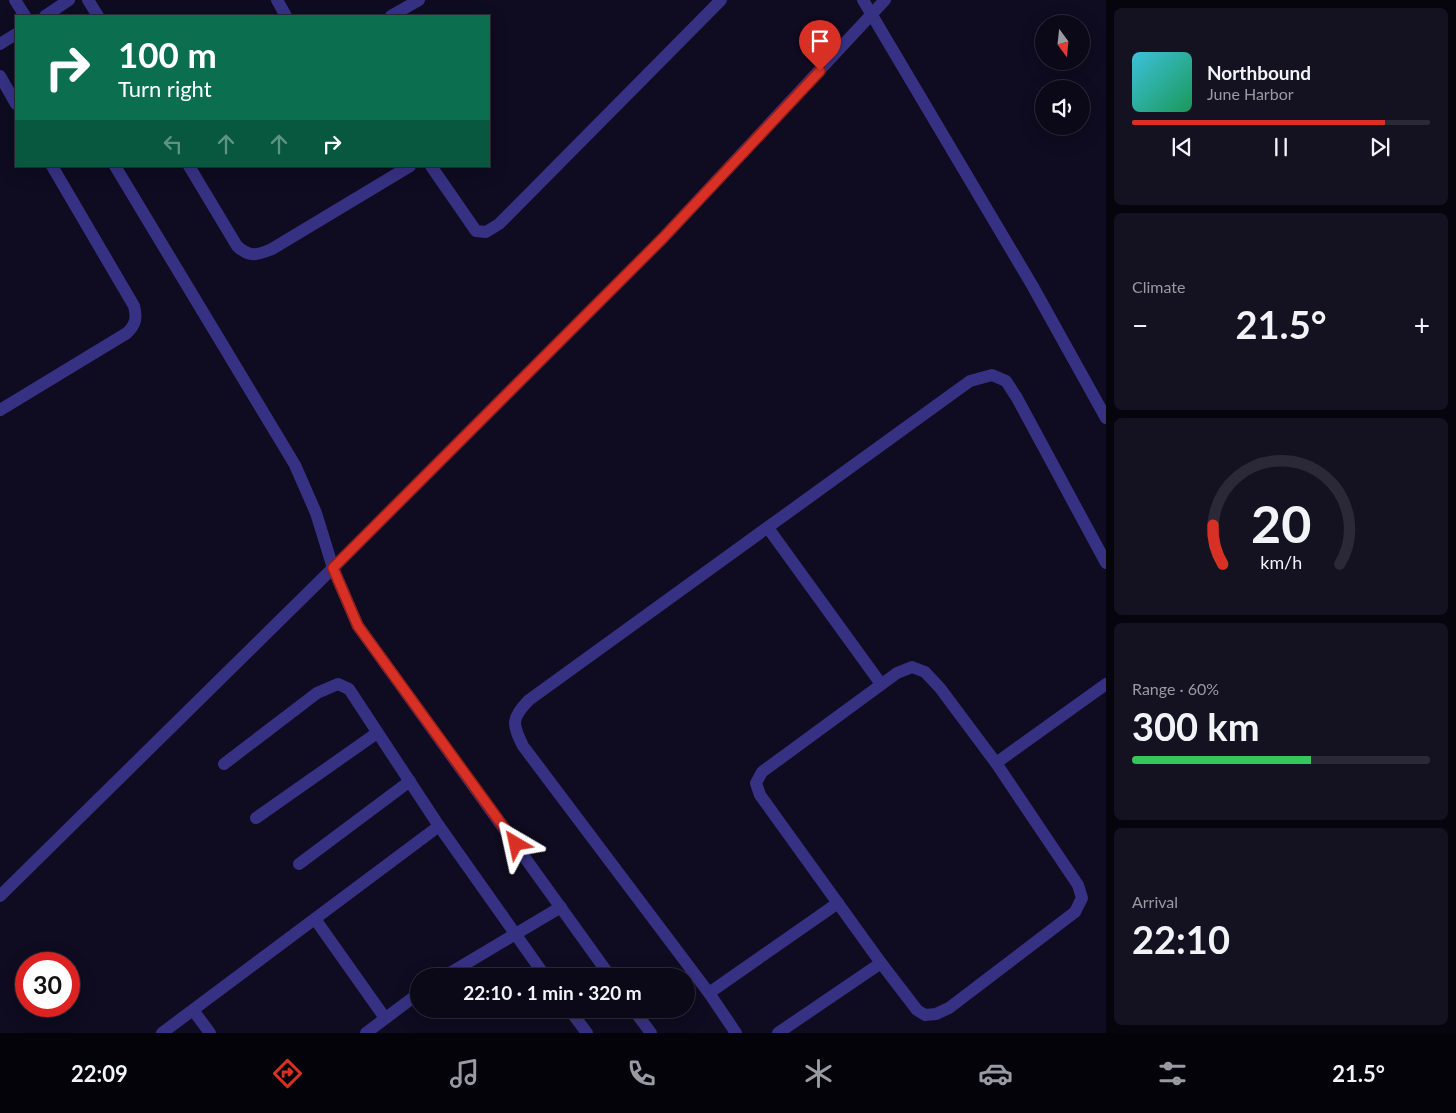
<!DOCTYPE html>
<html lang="en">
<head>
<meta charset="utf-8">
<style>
  :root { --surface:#0b0818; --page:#141121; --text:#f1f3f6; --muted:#9a9aa2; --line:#2b2937; --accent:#d93025 }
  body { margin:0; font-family:Lato,sans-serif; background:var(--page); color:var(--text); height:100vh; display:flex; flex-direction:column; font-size:19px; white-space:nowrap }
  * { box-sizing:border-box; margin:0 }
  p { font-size:16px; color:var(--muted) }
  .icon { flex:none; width:28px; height:28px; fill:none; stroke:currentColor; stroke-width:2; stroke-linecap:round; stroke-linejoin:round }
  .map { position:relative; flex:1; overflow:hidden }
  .sheet { display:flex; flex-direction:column; gap:8px; padding:8px; background:#06040d; width:350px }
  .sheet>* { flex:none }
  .banner { position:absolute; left:15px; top:15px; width:475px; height:152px; border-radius:0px; box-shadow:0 5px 20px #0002,0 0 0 1px var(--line); background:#0b6e4f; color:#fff; overflow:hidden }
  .needle { width:32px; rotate:165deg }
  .fabs { position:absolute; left:1035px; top:15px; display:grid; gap:10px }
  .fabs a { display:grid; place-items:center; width:55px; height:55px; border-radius:50%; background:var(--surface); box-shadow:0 5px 20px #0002,0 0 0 1px var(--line); font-size:25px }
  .speed { position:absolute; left:15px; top:952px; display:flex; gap:10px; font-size:25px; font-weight:700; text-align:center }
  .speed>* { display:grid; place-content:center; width:65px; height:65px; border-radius:50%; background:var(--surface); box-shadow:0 5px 20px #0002,0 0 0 1px var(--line); line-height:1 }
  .speed .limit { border:8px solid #d22; background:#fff; color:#111 }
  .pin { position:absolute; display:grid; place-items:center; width:42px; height:42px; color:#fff; margin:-51px -21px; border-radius:50% 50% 50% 0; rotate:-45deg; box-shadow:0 0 5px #0007 }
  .pin .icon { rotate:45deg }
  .me { position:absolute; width:55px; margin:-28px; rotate:324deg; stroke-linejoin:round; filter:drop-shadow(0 0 4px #0008) }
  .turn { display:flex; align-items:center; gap:18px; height:105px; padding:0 20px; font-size:22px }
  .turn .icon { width:65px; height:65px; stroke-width:2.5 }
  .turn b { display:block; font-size:35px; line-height:42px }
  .lanes { display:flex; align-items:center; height:48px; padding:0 20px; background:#0003; justify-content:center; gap:25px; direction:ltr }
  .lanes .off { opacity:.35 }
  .big { font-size:38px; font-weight:700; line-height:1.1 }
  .sheet .widget { flex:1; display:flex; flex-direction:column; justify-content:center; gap:8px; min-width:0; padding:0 18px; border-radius:8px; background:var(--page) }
  .sheet .dial { align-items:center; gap:0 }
  .dial svg { height:130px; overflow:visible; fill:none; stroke:var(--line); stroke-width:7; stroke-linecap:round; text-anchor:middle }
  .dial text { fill:var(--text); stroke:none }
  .song { display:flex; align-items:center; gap:15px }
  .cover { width:60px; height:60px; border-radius:8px; background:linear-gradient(135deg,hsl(190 70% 55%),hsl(150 70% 35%)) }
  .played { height:5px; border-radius:2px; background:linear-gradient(90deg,var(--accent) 85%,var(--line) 85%) }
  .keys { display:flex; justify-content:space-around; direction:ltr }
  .heat { display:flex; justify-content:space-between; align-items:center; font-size:28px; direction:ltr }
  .charge { height:8px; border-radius:4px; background:linear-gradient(90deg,#34c759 60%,var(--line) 0) }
  .trip { position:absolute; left:410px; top:968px; width:285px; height:50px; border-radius:25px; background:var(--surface); box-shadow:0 5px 20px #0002,0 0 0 1px var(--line); font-weight:700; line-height:50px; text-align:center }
  .tabs { display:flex; height:80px; justify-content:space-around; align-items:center; background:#04030a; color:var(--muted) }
  .tabs .icon { width:35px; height:35px }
  .tabs .active { color:var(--accent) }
  .tabs b { font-size:22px; color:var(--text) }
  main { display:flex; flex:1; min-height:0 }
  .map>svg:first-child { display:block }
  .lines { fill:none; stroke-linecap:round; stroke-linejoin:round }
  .minor { stroke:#373183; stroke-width:12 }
  .route-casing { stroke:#8d1f18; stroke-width:12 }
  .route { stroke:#d93025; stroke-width:9 }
</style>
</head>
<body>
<main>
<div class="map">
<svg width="1106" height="1033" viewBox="0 0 1106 1033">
  <rect width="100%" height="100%" fill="#0f0b20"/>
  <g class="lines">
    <!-- minor -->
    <g class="minor">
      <path d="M15,0L25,16"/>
      <path d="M88,0L98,16"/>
      <path d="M277,0L286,16"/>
      <path d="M863,0L1032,285L1106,418"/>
      <path d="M45,16L69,0"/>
      <path d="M391,16L419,0"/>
      <path d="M0,44L16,34"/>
      <path d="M0,76L16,104"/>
      <path d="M115,166L295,465L316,513L333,568L358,626L610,976"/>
      <path d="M189,166L237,246C250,258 257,255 272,249L410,166"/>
      <path d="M431,166L476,231L486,232L499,224L721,0"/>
      <path d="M0,410L127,333C136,324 137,318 134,306L52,166"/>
      <path d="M768,528L881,684"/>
      <path d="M912,667L925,672L940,688L996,763L1078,885L1082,898L1075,912L949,1008L936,1014L925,1015L917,1010L881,963L760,795L756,783L762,772L897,673Z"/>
      <path d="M996,763L1106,684"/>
      <path d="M224,764L317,693L338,684L349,689L439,826L545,976"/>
      <path d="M256,818L377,733"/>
      <path d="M299,864L410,781"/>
      <path d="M0,896L333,568L663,238L885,0"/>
      <path d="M315,919L385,1018"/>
      <path d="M445,976L561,907"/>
      <path d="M709,993L838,903"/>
      <path d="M569,1009L587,1033"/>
      <path d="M633,1009L651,1033"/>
      <path d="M193,1010L210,1033"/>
      <path d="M162,1033L439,826"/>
      <path d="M366,1033L419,993"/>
      <path d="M736,1033L709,993L523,746C512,724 511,718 529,700L970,381L992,375L1006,381L1017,398L1106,563"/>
      <path d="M778,1033L881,963"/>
    </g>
  </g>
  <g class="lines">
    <!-- route casing -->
    <g class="route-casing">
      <path id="route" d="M516,844L358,626L333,568L663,238L820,71"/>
    </g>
    <!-- route -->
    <use href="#route" class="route"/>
  </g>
</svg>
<div class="fabs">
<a><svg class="needle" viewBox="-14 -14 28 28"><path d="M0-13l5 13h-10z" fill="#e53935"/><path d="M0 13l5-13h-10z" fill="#9a9aa2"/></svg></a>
<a><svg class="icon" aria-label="sound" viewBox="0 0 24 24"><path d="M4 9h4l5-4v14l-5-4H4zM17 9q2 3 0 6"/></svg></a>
</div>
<div class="speed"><div class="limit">30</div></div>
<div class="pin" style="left:820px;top:71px;background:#d93025"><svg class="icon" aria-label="arrive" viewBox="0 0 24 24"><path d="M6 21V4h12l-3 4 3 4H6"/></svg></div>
<svg class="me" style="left:516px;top:844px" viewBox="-20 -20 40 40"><path d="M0-17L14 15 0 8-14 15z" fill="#d93025" stroke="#fff" stroke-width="4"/></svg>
<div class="trip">22:10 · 1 min · 320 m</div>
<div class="banner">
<div class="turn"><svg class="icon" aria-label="right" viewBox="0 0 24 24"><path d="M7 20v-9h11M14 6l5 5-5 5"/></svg><div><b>100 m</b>Turn right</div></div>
<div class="lanes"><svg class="icon off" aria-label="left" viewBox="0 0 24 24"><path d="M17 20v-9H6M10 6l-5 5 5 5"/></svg><svg class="icon off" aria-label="ahead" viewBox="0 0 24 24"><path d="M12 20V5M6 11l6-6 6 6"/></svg><svg class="icon off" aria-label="ahead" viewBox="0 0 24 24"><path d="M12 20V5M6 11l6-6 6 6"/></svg><svg class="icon" aria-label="right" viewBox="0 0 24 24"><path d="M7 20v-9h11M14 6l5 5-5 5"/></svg></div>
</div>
</div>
<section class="sheet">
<div class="widget">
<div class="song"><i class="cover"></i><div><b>Northbound</b><p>June Harbor</p></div></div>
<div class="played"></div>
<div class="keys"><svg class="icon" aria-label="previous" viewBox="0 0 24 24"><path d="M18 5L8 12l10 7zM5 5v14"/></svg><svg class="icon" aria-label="pause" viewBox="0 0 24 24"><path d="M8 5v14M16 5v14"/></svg><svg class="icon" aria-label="next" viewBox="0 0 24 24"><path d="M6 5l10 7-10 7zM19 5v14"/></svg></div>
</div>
<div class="widget"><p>Climate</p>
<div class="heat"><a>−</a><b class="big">21.5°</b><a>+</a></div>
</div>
<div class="widget dial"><svg viewBox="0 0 100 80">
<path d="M14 69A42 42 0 1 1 86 69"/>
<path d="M14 69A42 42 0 0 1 8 45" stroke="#d93025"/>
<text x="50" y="56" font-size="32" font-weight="700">20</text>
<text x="50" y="72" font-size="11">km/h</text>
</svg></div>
<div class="widget"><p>Range · 60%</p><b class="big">300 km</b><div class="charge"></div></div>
<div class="widget"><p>Arrival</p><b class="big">22:10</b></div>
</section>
</main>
<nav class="tabs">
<b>22:09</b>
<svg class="icon active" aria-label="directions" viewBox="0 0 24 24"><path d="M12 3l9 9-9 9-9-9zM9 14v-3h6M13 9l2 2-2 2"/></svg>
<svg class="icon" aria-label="music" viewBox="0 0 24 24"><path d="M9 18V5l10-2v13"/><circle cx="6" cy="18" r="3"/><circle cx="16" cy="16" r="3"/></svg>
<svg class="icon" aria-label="phone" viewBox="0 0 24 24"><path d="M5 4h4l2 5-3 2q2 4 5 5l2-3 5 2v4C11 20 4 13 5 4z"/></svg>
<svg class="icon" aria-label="climate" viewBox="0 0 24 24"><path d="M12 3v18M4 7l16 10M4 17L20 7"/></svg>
<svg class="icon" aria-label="car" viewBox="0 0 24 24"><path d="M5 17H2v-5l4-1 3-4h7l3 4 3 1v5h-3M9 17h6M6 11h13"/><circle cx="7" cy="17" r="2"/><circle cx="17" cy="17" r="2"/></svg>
<svg class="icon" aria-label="filters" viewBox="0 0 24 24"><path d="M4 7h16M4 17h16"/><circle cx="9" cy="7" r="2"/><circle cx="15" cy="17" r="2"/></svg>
<b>21.5°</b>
</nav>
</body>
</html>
